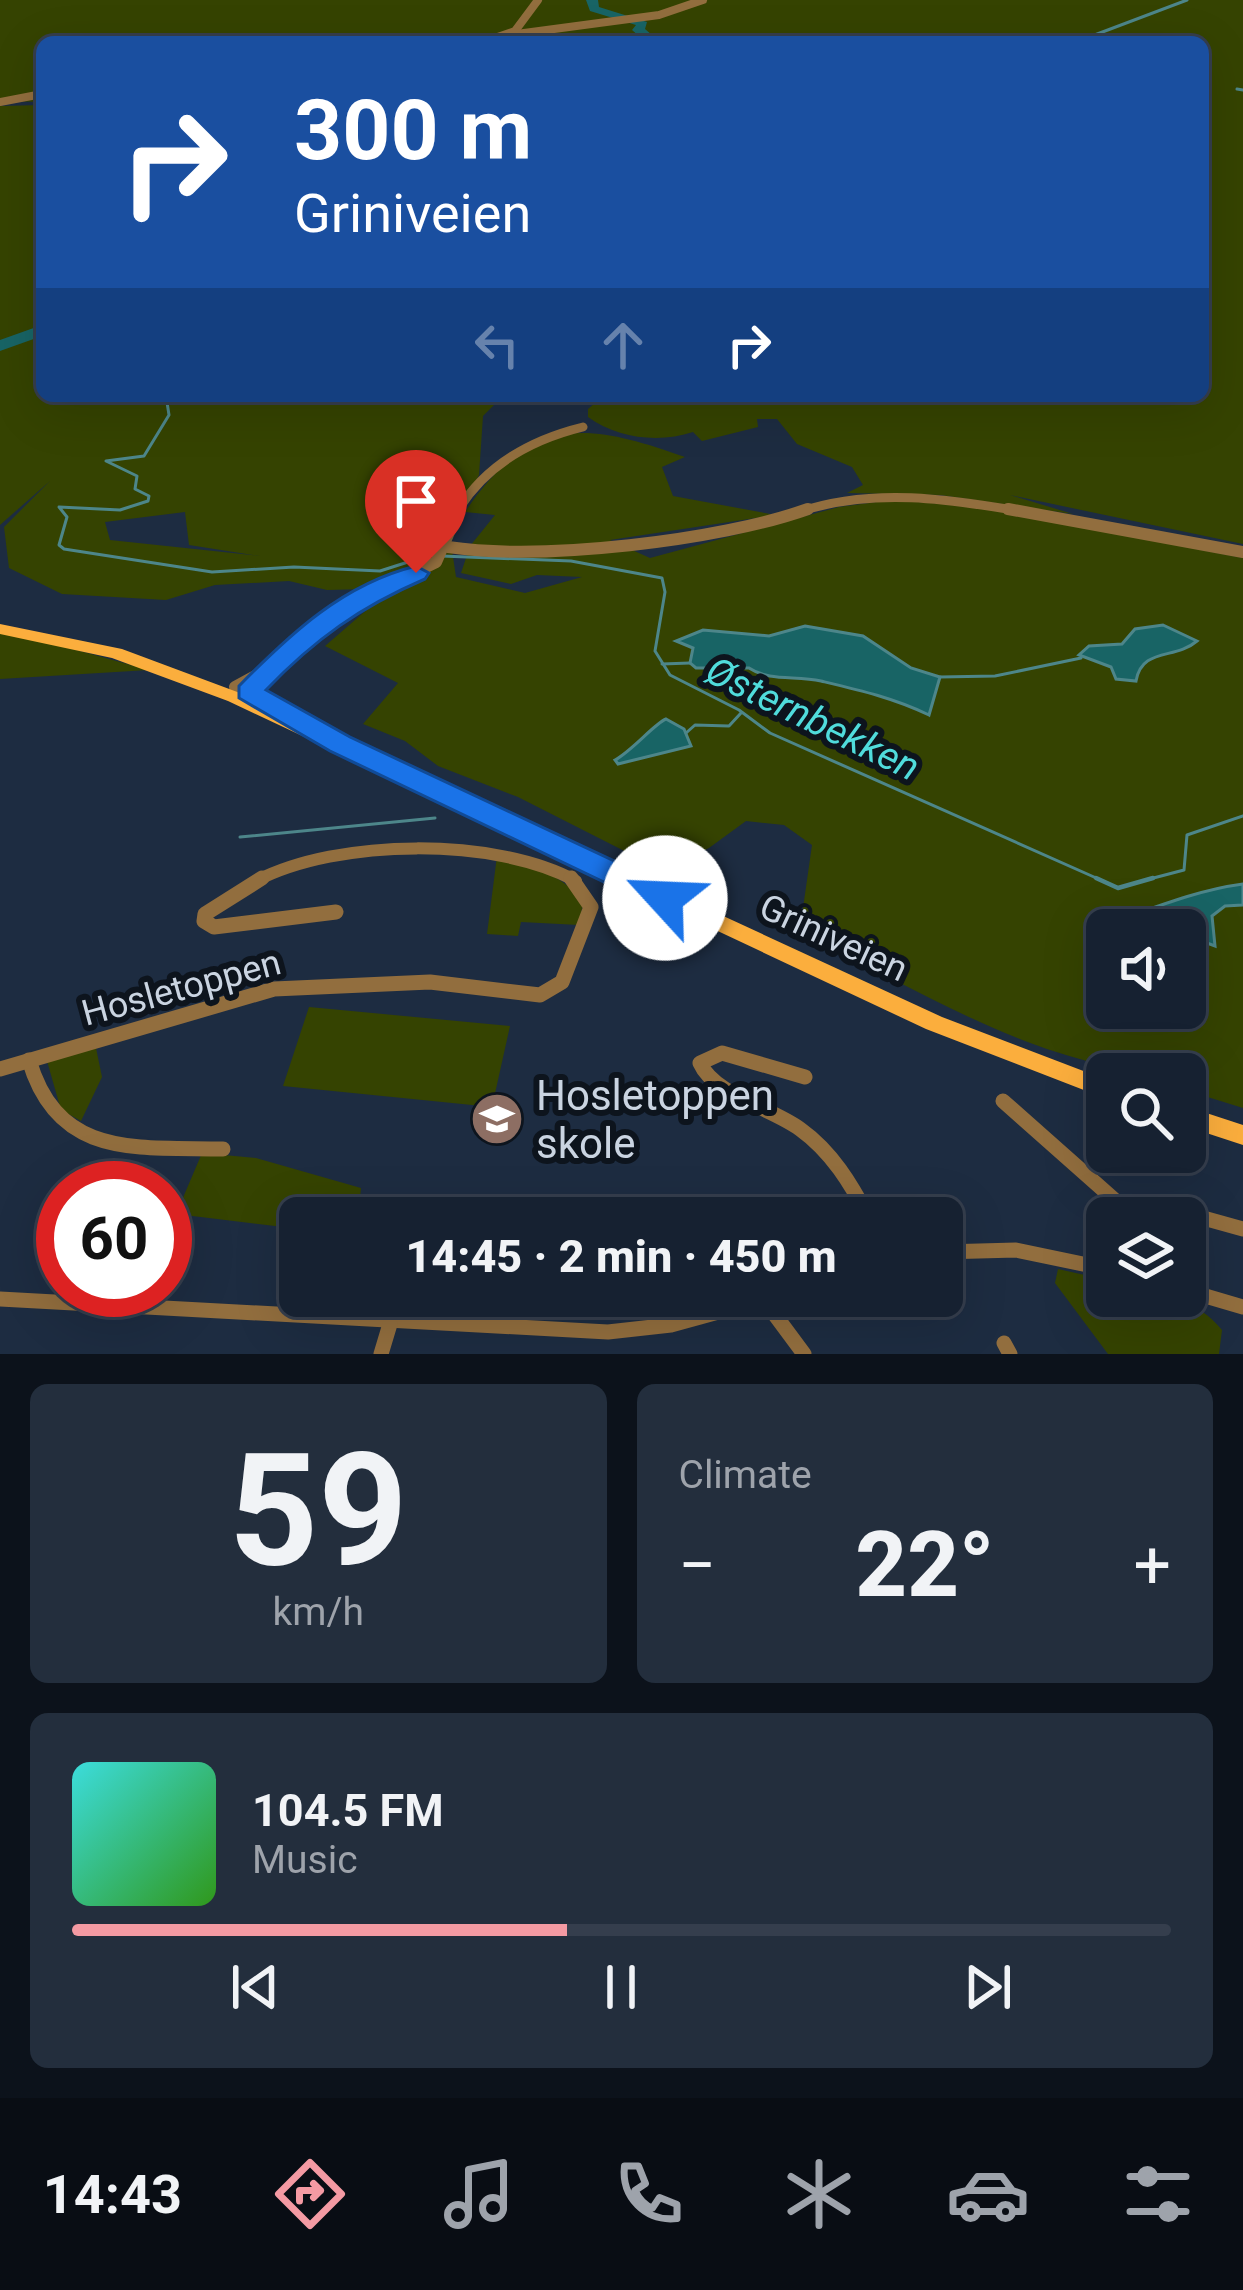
<!DOCTYPE html>
<html lang="en">
<head>
<meta charset="utf-8">
<style>
  :root { --surface:#162131; --page:#232e3d; --text:#f1f3f6; --muted:#9ea3ab; --line:#353e4d; --accent:#f49aa3 }
  body { margin:0; font-family:Roboto,sans-serif; background:var(--page); color:var(--text); height:100vh; display:flex; flex-direction:column; font-size:45px; white-space:nowrap }
  * { box-sizing:border-box; margin:0 }
  p { font-size:39px; color:var(--muted) }
  .icon { flex:none; width:66px; height:66px; fill:none; stroke:currentColor; stroke-width:2; stroke-linecap:round; stroke-linejoin:round }
  .map { position:relative; height:1354px; overflow:hidden }
  .panel { display:flex; flex-direction:column; gap:30px; padding:30px; background:#0c121b; flex:1 }
  .panel>* { flex:none }
  .guide { position:absolute; left:36px; top:36px; width:1173px; height:366px; border-radius:18px; box-shadow:0 12px 48px #0002,0 0 0 3px var(--line); background:#1a4fa0; color:#fff; overflow:hidden }
  .fabs { position:absolute; left:1086px; top:909px; display:grid; gap:24px }
  .fabs a { display:grid; place-items:center; width:120px; height:120px; border-radius:18px; background:var(--surface); box-shadow:0 12px 48px #0002,0 0 0 3px var(--line); font-size:60px }
  .speed { position:absolute; left:36px; top:1161px; display:flex; gap:24px; font-size:60px; font-weight:700; text-align:center }
  .speed>* { display:grid; place-content:center; width:156px; height:156px; border-radius:50%; background:var(--surface); box-shadow:0 12px 48px #0002,0 0 0 3px var(--line); line-height:1 }
  .speed .limit { border:18px solid #d22; background:#fff; color:#111 }
  .pin { position:absolute; display:grid; place-items:center; width:102px; height:102px; color:#fff; margin:-123px -51px; border-radius:50% 50% 50% 0; rotate:-45deg; box-shadow:0 0 12px #0007 }
  .pin .icon { rotate:45deg }
  .me { position:absolute; width:132px; margin:-66px; rotate:295deg; stroke-linejoin:round; filter:drop-shadow(0 0 9px #0008) }
  .turn { display:flex; align-items:center; gap:42px; height:252px; padding:0 60px; font-size:54px }
  .turn .icon { width:156px; height:156px; stroke-width:2.5 }
  .turn b { display:block; font-size:84px; line-height:102px }
  .lanes { display:flex; align-items:center; height:114px; padding:0 60px; background:#0003; justify-content:center; gap:60px; direction:ltr }
  .lanes .off { opacity:.35 }
  .big { font-size:90px; font-weight:800; line-height:1.1 }
  .panel .card { flex:1; display:flex; flex-direction:column; justify-content:center; gap:18px; min-width:0; padding:0 42px; border-radius:18px; background:var(--page) }
  .panel .dial { align-items:center; gap:0 }
  .dial b { font-size:156px; line-height:1 }
  .song { display:flex; align-items:center; gap:36px }
  .cover { width:144px; height:144px; border-radius:18px; background:linear-gradient(135deg,hsl(180 70% 55%),hsl(110 70% 35%)) }
  .played { height:12px; border-radius:6px; background:linear-gradient(90deg,var(--accent) 45%,var(--line) 45%) }
  .keys { display:flex; justify-content:space-around; direction:ltr }
  .heat { display:flex; justify-content:space-between; align-items:center; font-size:66px; direction:ltr }
  .panel .tiles { flex:1; display:grid; gap:30px; grid-template-columns:1fr 1fr }
  .card:last-child { grid-column:span 2 }
  .trip { position:absolute; left:279px; top:1197px; width:684px; height:120px; border-radius:18px; background:var(--surface); box-shadow:0 12px 48px #0002,0 0 0 3px var(--line); font-weight:800; line-height:120px; text-align:center }
  .menu { display:flex; height:192px; justify-content:space-around; align-items:center; background:#090d14; color:var(--muted) }
  .menu .icon { width:84px; height:84px }
  .menu .current { color:var(--accent) }
  .menu b { font-size:54px; color:var(--text) }
  .map>svg:first-child { display:block }
  .green { fill:#354301; fill-rule:evenodd }
  .water { fill:#186465; stroke:#4d868a; stroke-width:3 }
  .lines { fill:none; stroke-linecap:round; stroke-linejoin:round }
  .stream-far1 { stroke:#4d868a; stroke-width:3 }
  .stream { stroke:#4d868a; stroke-width:4.5 }
  .river { fill:#186465; fill-rule:evenodd }
  .street-far3 { stroke:#926e3e; stroke-width:8 }
  .street-far2 { stroke:#926e3e; stroke-width:9 }
  .street-far1 { stroke:#926e3e; stroke-width:12 }
  .street { stroke:#926e3e; stroke-width:15 }
  .primary { fill:#fbae3d; fill-rule:evenodd }
  .route { fill:#1a73e8; stroke:#114b97; stroke-width:3 }
  .labels { text-anchor:middle; stroke-width:12; stroke-linejoin:round; paint-order:stroke }
  .street-label { font-size:36px; fill:#cad4e1; stroke:#0d141d }
  .water-label { font-size:39px; font-style:italic; fill:#50dcdc; stroke:#0d141d }
  .near-poi-label { font-size:42px; fill:#cad4e1; stroke:#0d141d; text-anchor:start }
</style>
</head>
<body>
<div class="map">
<svg width="1243" height="1354" viewBox="0 0 1243 1354">
  <rect width="100%" height="100%" fill="#1d2c41"/>
  <!-- green -->
  <g class="green">
    <path d="M0,0H1243V544L1010,495L1073,514L940,495L847,493L863,485L852,467L797,444L777,419H757L758,427L702,441L693,432C660,443 618,439 588,417V409L603,396H1203V42H42V102L0,101Z"/>
    <path d="M42,105V396H503L483,416L479,475L449,530L456,577L525,593L582,577L537,575L511,584L461,573L470,546L495,515L465,512C531,414 586,422 685,457L662,467L673,496L776,515L610,540L650,558L839,507L892,500L970,506L1243,558V1108L1185,1090V1074C1051,1074 928,995 811,937L802,915L812,845L784,825L746,821L709,848L678,862L644,861L518,797L438,766L405,741L363,724L398,683L325,646L415,568L366,589L327,590L289,581L215,585L166,600L62,594L9,568L4,527L50,481L0,525V106ZM185,512L189,545L260,556L110,540L105,522ZM1107,930H1185V1008H1107Z"/>
    <path d="M0,629L149,670L0,679Z"/>
    <path d="M497,856C530,866 563,873 583,903L579,925L521,922L518,936L487,934Z"/>
    <path d="M309,1007L510,1026L492,1107L283,1086Z"/>
    <path d="M96,1048L102,1077L81,1121L61,1110L47,1061Z"/>
    <path d="M202,1153L256,1158L361,1188L358,1218H300V1229L176,1214Z"/>
    <path d="M1058,1269L1107,1280V1296C1151,1296 1193,1293 1222,1330L1219,1354H1108L1055,1283Z"/>
  </g>
  <!-- water -->
  <g class="water">
    <path d="M1163,625L1197,641C1175,660 1142,647 1136,681L1116,679L1111,667L1079,655L1089,646L1122,644L1135,629Z"/>
    <path d="M805,626L863,636L911,668L940,677L929,715C894,698 859,690 821,681C796,675 770,682 749,668H696L690,663L693,648L676,641L703,630L769,636Z"/>
    <path d="M666,719L684,729L691,746L618,764L615,760C633,750 654,724 666,719Z"/>
    <path d="M1243,884V905L1225,906L1212,916L1215,946L1185,935V930L1134,928L1133,915C1169,902 1205,889 1243,884Z"/>
  </g>
  <g class="lines">
    <!-- stream-far1 -->
    <g class="stream-far1">
      <path d="M1076,42L1187,0"/>
      <path d="M1237,89L1243,90"/>
      <path d="M42,289L37,294L42,296"/>
      <path d="M166,396L169,415L144,456L106,461L137,476L135,489L149,496L148,501L120,510L59,507L67,517L59,545L64,549L212,572L294,567L380,571L433,554"/>
      <path d="M442,556L571,561L662,578L665,592L655,651L670,675L739,710L770,733L1103,881"/>
      <path d="M662,664L690,663"/>
      <path d="M940,677L995,676L1081,658"/>
      <path d="M686,733L695,725L729,726L741,713"/>
      <path d="M240,837L435,818"/>
      <path d="M1142,881L1184,870L1187,835L1243,816"/>
    </g>
    <!-- stream -->
    <path class="stream" d="M1096,878L1118,888L1153,878"/>
    <!-- river -->
    <g class="river">
      <path d="M586,0H598L599,7L647,22L645,29L660,42H646L632,30L636,25L590,11Z"/>
      <path d="M42,325V336L0,351V340Z"/>
    </g>
    <!-- street-far3 -->
    <g class="street-far3">
      <path d="M509,35L659,15L703,0"/>
      <path d="M483,42L515,31L538,0"/>
      <path d="M0,102L42,94"/>
    </g>
    <!-- street-far2 -->
    <g class="street-far2">
      <path d="M457,512C485,465 530,440 583,427"/>
      <path d="M799,512C873,487 949,499 1025,512"/>
    </g>
    <!-- street-far1 -->
    <g class="street-far1">
      <path d="M1008,509L1243,552"/>
      <path d="M448,547C542,561 718,541 808,509"/>
      <path d="M235,687L268,669L344,607L436,562L459,509"/>
      <path d="M256,881C338,838 496,837 576,881"/>
    </g>
    <!-- street -->
    <g class="street">
      <path d="M262,878L205,914L204,921L214,927L336,912"/>
      <path d="M29,1060C58,1159 136,1147 223,1149"/>
      <path d="M0,1069L274,989L430,982L540,995L562,982L591,907L571,878"/>
      <path d="M805,1077L722,1053L700,1063C714,1095 772,1108 800,1129C832,1152 851,1184 869,1218"/>
      <path d="M1003,1101L1135,1218"/>
      <path d="M1136,1218L1171,1209L1243,1229"/>
      <path d="M942,1252L1016,1250L1107,1269"/>
      <path d="M1185,1266L1202,1295"/>
      <path d="M1185,1290L1243,1307"/>
      <path d="M0,1299L608,1332L671,1325L777,1296"/>
      <path d="M764,1300L804,1354"/>
      <path d="M1004,1343L1010,1354"/>
      <path d="M381,1354L390,1324"/>
    </g>
    <!-- primary -->
    <g class="primary">
      <path d="M0,624L122,649L240,693L942,1017L1107,1080V1099L926,1029L228,701L112,658L0,634Z"/>
      <path d="M1185,1106L1243,1125V1145L1185,1126Z"/>
    </g>
  </g>
  <!-- route -->
  <path class="route" d="M416,566L429,573L425,579C360,607 315,639 266,690L350,737L676,890L681,898L676,906H654L330,751L239,698V686C290,634 343,584 416,566Z"/>
  <!-- icons -->
  <defs>
    <g id="school-disc" transform="scale(2.7)"><circle r="9.5" fill="#8d6e63" stroke="#0d141d"/><path d="M0-5L7-2L0 1L-7-2ZM-4 1L0 2.5L4 1V4Q0 6-4 4Z" fill="#fff"/></g>
  </defs>
  <g fill-rule="evenodd">
    <use href="#school-disc" x="497" y="1119"/>
  </g>
  <g class="labels">
    <!-- street labels -->
    <g class="street-label">
      <text transform="translate(834 937) rotate(25)" y="13">Griniveien</text>
      <text transform="translate(181 987) rotate(-15)" y="13">Hosletoppen</text>
    </g>
    <!-- water labels -->
    <g class="water-label">
      <text transform="translate(813 718) rotate(26)" y="14">Østernbekken</text>
    </g>
    <!-- near-poi labels -->
    <g class="near-poi-label">
      <text x="536" y="1110">Hosletoppen<tspan x="536" dy="48">skole</tspan></text>
    </g>
  </g>
</svg>
<div class="fabs">
<a><svg class="icon" aria-label="sound" viewBox="0 0 24 24"><path d="M4 9h4l5-4v14l-5-4H4zM17 9q2 3 0 6"/></svg></a>
<a><svg class="icon" aria-label="search" viewBox="0 0 24 24"><circle cx="10" cy="10" r="6"/><path d="M15 15l6 6"/></svg></a>
<a><svg class="icon" aria-label="layers" viewBox="0 0 24 24"><path d="M12 4l9 5-9 5-9-5zM3 14l9 5 9-5"/></svg></a>
</div>
<div class="speed"><div class="limit">60</div></div>
<div class="pin" style="left:416px;top:573px;background:#d93025"><svg class="icon" aria-label="arrive" viewBox="0 0 24 24"><path d="M6 21V4h12l-3 4 3 4H6"/></svg></div>
<svg class="me" style="left:665px;top:898px" viewBox="-20 -20 40 40"><circle r="19" fill="#fff"/><path d="M0-13L10 11 0 6-10 11z" fill="#1a73e8"/></svg>
<div class="trip">14:45 · 2 min · 450 m</div>
<div class="guide">
<div class="turn"><svg class="icon" aria-label="right" viewBox="0 0 24 24"><path d="M7 20v-9h11M14 6l5 5-5 5"/></svg><div><b>300 m</b>Griniveien</div></div>
<div class="lanes"><svg class="icon off" aria-label="left" viewBox="0 0 24 24"><path d="M17 20v-9H6M10 6l-5 5 5 5"/></svg><svg class="icon off" aria-label="ahead" viewBox="0 0 24 24"><path d="M12 20V5M6 11l6-6 6 6"/></svg><svg class="icon" aria-label="right" viewBox="0 0 24 24"><path d="M7 20v-9h11M14 6l5 5-5 5"/></svg></div>
</div>
</div>
<section class="panel">
<div class="tiles">
<div class="card dial"><b>59</b><p>km/h</p></div>
<div class="card"><p>Climate</p>
<div class="heat"><a>−</a><b class="big">22°</b><a>+</a></div>
</div>
<div class="card">
<div class="song"><i class="cover"></i><div><b>104.5 FM</b><p>Music</p></div></div>
<div class="played"></div>
<div class="keys"><svg class="icon" aria-label="previous" viewBox="0 0 24 24"><path d="M18 5L8 12l10 7zM5 5v14"/></svg><svg class="icon" aria-label="pause" viewBox="0 0 24 24"><path d="M8 5v14M16 5v14"/></svg><svg class="icon" aria-label="next" viewBox="0 0 24 24"><path d="M6 5l10 7-10 7zM19 5v14"/></svg></div>
</div>
</div>
</section>
<nav class="menu">
<b>14:43</b>
<svg class="icon current" aria-label="directions" viewBox="0 0 24 24"><path d="M12 3l9 9-9 9-9-9zM9 14v-3h6M13 9l2 2-2 2"/></svg>
<svg class="icon" aria-label="music" viewBox="0 0 24 24"><path d="M9 18V5l10-2v13"/><circle cx="6" cy="18" r="3"/><circle cx="16" cy="16" r="3"/></svg>
<svg class="icon" aria-label="phone" viewBox="0 0 24 24"><path d="M5 4h4l2 5-3 2q2 4 5 5l2-3 5 2v4C11 20 4 13 5 4z"/></svg>
<svg class="icon" aria-label="climate" viewBox="0 0 24 24"><path d="M12 3v18M4 7l16 10M4 17L20 7"/></svg>
<svg class="icon" aria-label="car" viewBox="0 0 24 24"><path d="M5 17H2v-5l4-1 3-4h7l3 4 3 1v5h-3M9 17h6M6 11h13"/><circle cx="7" cy="17" r="2"/><circle cx="17" cy="17" r="2"/></svg>
<svg class="icon" aria-label="filters" viewBox="0 0 24 24"><path d="M4 7h16M4 17h16"/><circle cx="9" cy="7" r="2"/><circle cx="15" cy="17" r="2"/></svg>
</nav>
</body>
</html>
